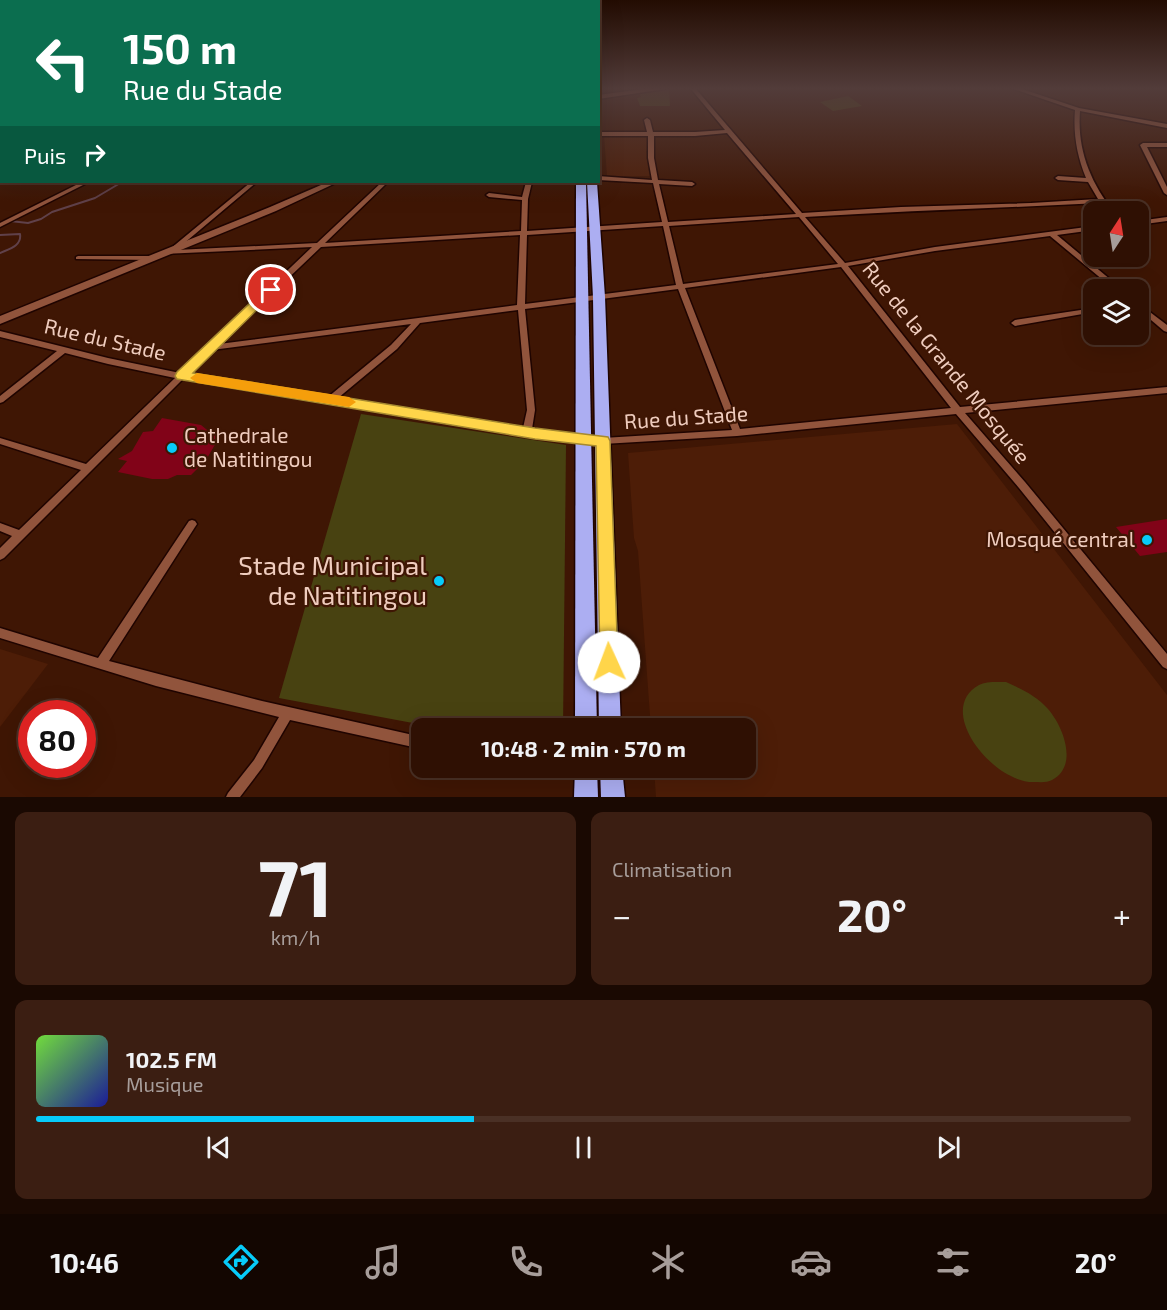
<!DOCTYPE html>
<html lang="fr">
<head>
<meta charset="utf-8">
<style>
  :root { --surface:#2f1003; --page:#3b1e12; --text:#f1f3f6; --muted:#a79d9a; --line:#4a3025; --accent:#07cbf9 }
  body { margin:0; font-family:"Exo 2",sans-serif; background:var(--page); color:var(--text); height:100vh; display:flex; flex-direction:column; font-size:22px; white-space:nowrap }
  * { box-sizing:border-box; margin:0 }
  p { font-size:20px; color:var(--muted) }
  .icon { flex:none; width:33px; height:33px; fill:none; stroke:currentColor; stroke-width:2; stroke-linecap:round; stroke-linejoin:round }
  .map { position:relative; height:797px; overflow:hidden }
  .sheet { display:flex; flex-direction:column; gap:15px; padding:15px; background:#1a0902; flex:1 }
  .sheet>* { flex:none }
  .hud { position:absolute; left:0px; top:0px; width:600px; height:183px; box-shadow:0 6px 24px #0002,0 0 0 2px var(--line); background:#0b6e4f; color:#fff; overflow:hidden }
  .needle { width:39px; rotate:12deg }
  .fabs { position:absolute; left:1083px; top:201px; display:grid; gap:12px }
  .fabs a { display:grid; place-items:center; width:66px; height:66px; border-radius:12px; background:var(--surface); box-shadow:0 6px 24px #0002,0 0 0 2px var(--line); font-size:30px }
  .speed { position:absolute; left:18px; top:700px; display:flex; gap:12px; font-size:30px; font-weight:700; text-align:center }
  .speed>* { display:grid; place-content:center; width:78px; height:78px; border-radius:50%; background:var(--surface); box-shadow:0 6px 24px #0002,0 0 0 2px var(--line); line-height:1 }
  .speed .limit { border:9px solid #d22; background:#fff; color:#111 }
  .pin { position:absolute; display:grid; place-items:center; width:51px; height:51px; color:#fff; margin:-26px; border:3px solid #fff; border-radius:50%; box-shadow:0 2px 6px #0007 }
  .me { position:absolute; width:66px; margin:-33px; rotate:358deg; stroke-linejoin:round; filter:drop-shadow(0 0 4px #0008) }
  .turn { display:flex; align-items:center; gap:21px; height:126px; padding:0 24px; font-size:27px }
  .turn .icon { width:78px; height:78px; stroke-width:2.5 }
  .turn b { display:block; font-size:42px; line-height:51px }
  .then { display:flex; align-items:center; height:57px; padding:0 24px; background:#0003; gap:12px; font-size:22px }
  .big { font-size:45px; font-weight:700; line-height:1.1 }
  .sheet .card { flex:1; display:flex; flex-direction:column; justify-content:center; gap:9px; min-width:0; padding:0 21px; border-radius:12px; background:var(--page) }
  .sheet .dial { align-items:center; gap:0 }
  .dial b { font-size:78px; line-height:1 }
  .song { display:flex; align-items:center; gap:18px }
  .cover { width:72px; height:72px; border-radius:9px; background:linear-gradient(135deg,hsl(100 70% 55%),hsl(240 70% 35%)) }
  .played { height:6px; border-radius:3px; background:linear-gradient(90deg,var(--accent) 40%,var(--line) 40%) }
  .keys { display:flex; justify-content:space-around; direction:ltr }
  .heat { display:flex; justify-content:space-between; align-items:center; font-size:33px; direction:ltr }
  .sheet .tiles { flex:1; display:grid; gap:15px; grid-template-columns:1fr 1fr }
  .card:last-child { grid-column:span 2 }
  .trip { position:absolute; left:411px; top:718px; width:345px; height:60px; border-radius:12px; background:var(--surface); box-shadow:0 6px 24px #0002,0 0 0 2px var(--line); font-weight:700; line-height:60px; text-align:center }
  .tabs { display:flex; height:96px; justify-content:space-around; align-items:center; background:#130601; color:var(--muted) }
  .tabs .icon { width:42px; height:42px }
  .tabs .on { color:var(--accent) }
  .tabs b { font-size:27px; color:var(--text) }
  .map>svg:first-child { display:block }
  .built { fill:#4d1d07 }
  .green { fill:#484211 }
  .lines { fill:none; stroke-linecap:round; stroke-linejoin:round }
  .stream { stroke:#60414a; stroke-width:2 }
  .building { fill:#810318 }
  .street-casing { stroke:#1f0400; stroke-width:3 }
  .secondary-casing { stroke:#1f0400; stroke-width:3 }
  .highway-casing { stroke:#1f0400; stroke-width:3 }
  .street { fill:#91543c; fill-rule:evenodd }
  .secondary { fill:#91543c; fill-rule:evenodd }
  .highway { fill:#acaef2; fill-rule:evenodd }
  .route { fill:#ffd54a; stroke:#a68a30; stroke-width:1.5 }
  .slow { fill:#f59e0b }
  .poi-dot { fill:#07cbf9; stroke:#3f1604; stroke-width:2 }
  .labels { text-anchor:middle; stroke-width:4.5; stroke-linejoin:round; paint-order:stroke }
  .street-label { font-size:21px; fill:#efccbe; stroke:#3f1604 }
  .poi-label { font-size:21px; fill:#efccbe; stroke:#3f1604; text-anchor:start }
  .near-poi-label { font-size:26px; fill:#efccbe; stroke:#3f1604; text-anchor:end }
</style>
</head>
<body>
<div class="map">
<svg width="1167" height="797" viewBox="0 0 1167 797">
  <rect width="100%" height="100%" fill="#3f1604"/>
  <!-- built -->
  <g class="built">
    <path d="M604,136H651L652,142L648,143L649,150L646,151L652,176H607Z"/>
    <path d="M957,424L1167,695V797H656L654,768H746V729H651L638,551L634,538L628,453Z"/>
    <path d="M0,649L48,664L0,727Z"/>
  </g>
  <!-- green -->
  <g class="green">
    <path d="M669,89L670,106H640L637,98L641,97L639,93Z"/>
    <path d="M848,96L862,106L833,111L820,102Z"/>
    <path d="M361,414L566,445L563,729H445L279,698Z"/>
    <path d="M1006,682C1021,689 1036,695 1048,709C1063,726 1079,766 1052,780C1047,783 1039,782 1034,782C993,783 934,710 979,685C986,681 998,682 1006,682Z"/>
  </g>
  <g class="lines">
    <!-- stream -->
    <g class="stream">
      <path d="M10,221L28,223L41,219L52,212L95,198L122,182"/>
      <path d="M0,235L20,234C22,246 9,249 0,253"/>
    </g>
  </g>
  <!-- building -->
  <g class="building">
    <path d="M162,418L201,425L212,434L220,436L206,460L191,475H177L168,479H152L118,472L127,461L118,459L132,451L143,432L153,431Z"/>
    <path d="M1167,519V552L1140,556L1116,527Z"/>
  </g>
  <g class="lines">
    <!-- street casing -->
    <g class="street-casing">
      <g id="street">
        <path d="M691,89H696L802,213L901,207L1031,203L1098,199L1088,182L1058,180L1055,178L1058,176L1086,178C1077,156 1073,134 1075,110L1014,89H1022L1079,108L1167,124V128L1080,111C1077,149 1090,182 1114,212H1107L1100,203C1002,208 904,211 805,217L845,263L935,247L1094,226V230L1057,235L1123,290H1115L1050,236L935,251L848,266L960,407L1167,387V393L965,413L1025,482L1167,654V669L1163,667L1019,488L956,414L737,436L603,444L527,435L183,379L4,558L0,560V548L12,536L0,531V523L19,530L81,470L0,444V438L86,464L175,378L108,364L65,353L3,402L0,403V396L57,351L0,337V331L108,358L180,373L312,247L163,254V252L169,251L170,249L251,182H257L176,250L317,243L382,182H388L325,243L521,231L522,200L489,197L486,195L489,193L522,197L526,182H532L528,199L527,231L662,222L653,183L598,180V176L652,180L648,158V136H598V132H647L644,120L647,118L650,120L653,132H695L725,130ZM727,133L796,214L668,222L659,184L692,186L695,184L692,182L658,180L654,158V136H695ZM799,217L838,264L683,284L669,226ZM663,226L676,285L525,304L527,235ZM520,235L517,305L219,344L321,247ZM841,267L951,408L740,429L685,288ZM678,289L732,430L603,438L532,429L535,410L525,309ZM518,310L527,410L523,428L338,398L397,349L420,323ZM411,324L391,345L328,397L188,374L212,350Z"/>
        <rect x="0" y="97" width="2" height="3"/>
        <path d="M0,119H2V122L0,123Z"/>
        <path d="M1143,143H1167V147H1147L1167,187V195L1164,193L1140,145Z"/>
        <path d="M82,182H89L0,227V223Z"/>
        <path d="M1167,217V221L1138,225V221Z"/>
        <path d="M78,256H151L154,258L151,260L76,259V257Z"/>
        <path d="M1138,303L1167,325V332L1164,331L1138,309Z"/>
        <path d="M1094,308V312L1015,326L1011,323L1015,320Z"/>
        <path d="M192,520L195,521L197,524L195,527L109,661L262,701L422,737V749L290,720L262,768L240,797H226L228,793L254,760L279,717L156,686L0,638V628L98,658L189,521Z"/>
        <path d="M541,768H614L615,771L613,775C593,783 568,777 547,774L543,772Z"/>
      </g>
    </g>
    <!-- secondary casing -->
    <g class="secondary-casing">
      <g id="secondary">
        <path d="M643,89H665L598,99V95Z"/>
        <path d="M328,182H338L276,211L0,324V316L270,207Z"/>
      </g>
    </g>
    <!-- highway casing -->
    <g class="highway-casing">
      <g id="highway">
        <path d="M576,182H586L597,729H575Z"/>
        <path d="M587,182H597L605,297L621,729H599L593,297Z"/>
        <path d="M575,768H597L598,797H574Z"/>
        <path d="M600,768H622L625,797H601Z"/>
      </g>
    </g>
    <!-- street -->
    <use href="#street" class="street"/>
    <!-- secondary -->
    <use href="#secondary" class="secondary"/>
    <!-- highway -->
    <use href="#highway" class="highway"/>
  </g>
  <!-- sky -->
  <linearGradient id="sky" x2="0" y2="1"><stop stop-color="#230c02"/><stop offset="0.44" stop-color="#523c3a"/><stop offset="1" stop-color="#523c3a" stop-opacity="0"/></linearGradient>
  <rect width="1167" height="201" fill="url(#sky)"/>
  <!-- route -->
  <path class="route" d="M271,286L275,287V292L193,373L535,428L608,437L610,441L618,662L615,669L609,672L602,669L600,662L596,446L535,439L177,379L175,376L177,372L267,287Z"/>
  <!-- slow -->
  <path class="slow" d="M197,373L349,397L356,402L349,407L197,383L190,378Z"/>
  <!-- markers -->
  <g class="poi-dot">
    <circle cx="172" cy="448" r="6"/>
    <circle cx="1147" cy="540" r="6"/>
    <circle cx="439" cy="581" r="6"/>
  </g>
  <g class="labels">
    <!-- street labels -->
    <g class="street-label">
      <text transform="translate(105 340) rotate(13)" y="7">Rue du Stade</text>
      <text transform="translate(946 363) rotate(51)" y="7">Rue de la Grande Mosquée</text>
      <text transform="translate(686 418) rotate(-4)" y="7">Rue du Stade</text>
    </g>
    <!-- poi labels -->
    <g class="poi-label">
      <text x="184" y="443">Cathedrale<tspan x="184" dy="24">de Natitingou</tspan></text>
      <text x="1135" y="547" text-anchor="end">Mosqué central</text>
    </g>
    <!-- near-poi labels -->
    <g class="near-poi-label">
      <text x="427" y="575">Stade Municipal<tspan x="427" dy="30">de Natitingou</tspan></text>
    </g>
  </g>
</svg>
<div class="fabs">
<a><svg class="needle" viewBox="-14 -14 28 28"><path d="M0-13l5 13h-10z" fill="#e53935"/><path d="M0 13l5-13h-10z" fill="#a79d9a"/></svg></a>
<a><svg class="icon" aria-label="layers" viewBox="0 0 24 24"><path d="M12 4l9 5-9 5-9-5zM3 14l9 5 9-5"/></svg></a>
</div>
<div class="speed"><div class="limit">80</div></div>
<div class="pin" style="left:271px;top:290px;background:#d93025"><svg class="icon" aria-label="arrive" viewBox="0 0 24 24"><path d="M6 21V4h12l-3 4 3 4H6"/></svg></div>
<svg class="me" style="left:609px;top:662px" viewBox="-20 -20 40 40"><circle r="19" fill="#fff"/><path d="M0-13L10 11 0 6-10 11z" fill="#ffd54a"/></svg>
<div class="trip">10:48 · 2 min · 570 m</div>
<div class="hud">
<div class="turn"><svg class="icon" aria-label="left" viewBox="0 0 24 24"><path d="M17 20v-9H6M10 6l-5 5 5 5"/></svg><div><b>150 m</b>Rue du Stade</div></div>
<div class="then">Puis<svg class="icon" aria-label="right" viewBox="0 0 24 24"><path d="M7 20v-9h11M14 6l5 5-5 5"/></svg></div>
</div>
</div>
<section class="sheet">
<div class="tiles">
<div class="card dial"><b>71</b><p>km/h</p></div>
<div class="card"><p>Climatisation</p>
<div class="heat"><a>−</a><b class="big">20°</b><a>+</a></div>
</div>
<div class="card">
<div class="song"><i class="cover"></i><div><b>102.5 FM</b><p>Musique</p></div></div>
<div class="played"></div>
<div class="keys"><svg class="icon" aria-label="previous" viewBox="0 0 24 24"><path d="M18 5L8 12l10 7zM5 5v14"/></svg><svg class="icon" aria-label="pause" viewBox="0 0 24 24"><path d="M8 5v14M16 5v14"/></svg><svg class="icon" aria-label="next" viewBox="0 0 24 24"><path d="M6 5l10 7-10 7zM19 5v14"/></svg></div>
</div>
</div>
</section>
<nav class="tabs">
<b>10:46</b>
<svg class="icon on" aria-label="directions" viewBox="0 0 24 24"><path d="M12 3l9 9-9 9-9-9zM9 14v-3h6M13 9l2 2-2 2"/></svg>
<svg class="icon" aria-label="music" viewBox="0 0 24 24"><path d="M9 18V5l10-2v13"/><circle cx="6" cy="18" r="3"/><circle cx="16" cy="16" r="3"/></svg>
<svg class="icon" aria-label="phone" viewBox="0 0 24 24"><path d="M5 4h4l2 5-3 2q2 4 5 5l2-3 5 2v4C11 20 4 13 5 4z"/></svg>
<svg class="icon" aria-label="climate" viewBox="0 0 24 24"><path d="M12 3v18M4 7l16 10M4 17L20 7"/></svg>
<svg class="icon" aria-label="car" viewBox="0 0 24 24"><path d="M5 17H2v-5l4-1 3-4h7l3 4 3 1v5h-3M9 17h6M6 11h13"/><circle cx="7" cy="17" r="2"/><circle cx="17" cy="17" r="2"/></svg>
<svg class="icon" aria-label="filters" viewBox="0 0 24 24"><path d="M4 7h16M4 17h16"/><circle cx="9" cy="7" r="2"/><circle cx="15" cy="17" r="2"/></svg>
<b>20°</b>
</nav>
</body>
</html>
